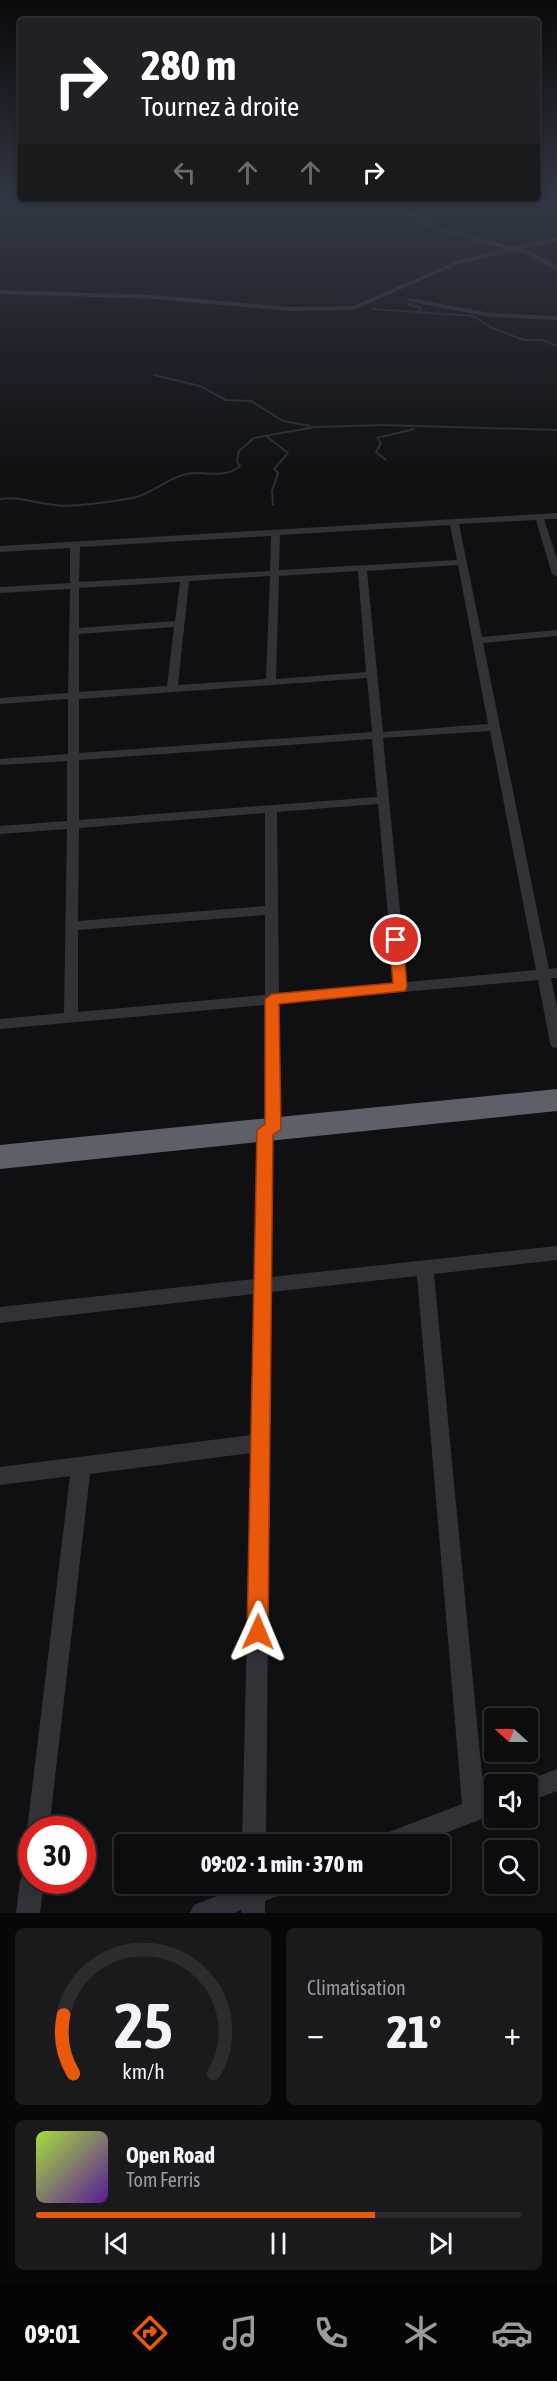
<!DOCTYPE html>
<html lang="fr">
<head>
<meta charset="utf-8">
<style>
  :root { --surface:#0c0c0e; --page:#1a1a1c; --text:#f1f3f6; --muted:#9a9b9e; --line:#2c2c2e; --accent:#ea580c }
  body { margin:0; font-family:"Asap Condensed",sans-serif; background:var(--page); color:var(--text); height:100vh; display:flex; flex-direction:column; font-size:22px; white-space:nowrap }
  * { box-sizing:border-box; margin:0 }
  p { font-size:20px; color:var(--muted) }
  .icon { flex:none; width:33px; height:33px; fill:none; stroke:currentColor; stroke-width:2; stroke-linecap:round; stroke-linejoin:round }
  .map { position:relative; height:1913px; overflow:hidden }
  .drawer { display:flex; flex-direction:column; gap:15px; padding:15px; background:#070708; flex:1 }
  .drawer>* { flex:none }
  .top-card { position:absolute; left:18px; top:18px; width:522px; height:183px; border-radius:6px; box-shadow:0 3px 9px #0003,0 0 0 2px var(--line); background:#202124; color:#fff; overflow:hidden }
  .needle { width:39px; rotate:291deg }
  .buttons { position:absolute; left:484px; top:1708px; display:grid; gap:12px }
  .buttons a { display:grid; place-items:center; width:54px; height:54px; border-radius:6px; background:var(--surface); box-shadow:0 3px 9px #0003,0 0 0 2px var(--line); font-size:30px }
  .speed { position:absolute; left:18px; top:1816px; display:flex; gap:12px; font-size:30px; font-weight:700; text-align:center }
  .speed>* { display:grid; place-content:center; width:78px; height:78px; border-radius:50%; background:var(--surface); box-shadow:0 3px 9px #0003,0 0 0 2px var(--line); line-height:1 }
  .speed .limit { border:9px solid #d22; background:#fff; color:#111 }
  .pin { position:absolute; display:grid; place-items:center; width:51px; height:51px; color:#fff; margin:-26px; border:3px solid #fff; border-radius:50%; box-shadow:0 2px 6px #0007 }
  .me { position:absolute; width:66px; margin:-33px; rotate:1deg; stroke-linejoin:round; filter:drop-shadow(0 0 4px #0008) }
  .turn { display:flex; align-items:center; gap:21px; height:126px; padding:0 24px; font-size:27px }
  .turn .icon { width:78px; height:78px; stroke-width:2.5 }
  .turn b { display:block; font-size:42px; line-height:51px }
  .lanes { display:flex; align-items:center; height:57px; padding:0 24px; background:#0003; justify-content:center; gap:30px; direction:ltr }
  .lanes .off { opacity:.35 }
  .big { font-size:45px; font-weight:800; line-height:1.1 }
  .drawer .tile { flex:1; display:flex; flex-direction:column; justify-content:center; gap:9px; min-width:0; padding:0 21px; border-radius:9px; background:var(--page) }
  .drawer .dial { align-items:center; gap:0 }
  .dial svg { height:156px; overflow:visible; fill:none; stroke:var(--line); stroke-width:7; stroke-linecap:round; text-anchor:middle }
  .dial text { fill:var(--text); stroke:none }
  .song { display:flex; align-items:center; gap:18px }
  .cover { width:72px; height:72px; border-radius:9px; background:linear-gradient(135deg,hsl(80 70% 55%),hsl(270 70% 35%)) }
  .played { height:6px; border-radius:3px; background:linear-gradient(90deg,var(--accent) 70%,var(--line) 70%) }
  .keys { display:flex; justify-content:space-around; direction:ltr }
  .heat { display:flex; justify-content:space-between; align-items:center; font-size:33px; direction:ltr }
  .drawer .tiles { flex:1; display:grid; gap:15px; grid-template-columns:1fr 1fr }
  .tile:last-child { grid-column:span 2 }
  .trip { position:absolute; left:114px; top:1834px; width:336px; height:60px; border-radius:6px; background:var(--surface); box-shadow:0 3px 9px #0003,0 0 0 2px var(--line); font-weight:800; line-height:60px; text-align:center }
  .dock { display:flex; height:96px; justify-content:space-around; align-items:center; background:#050506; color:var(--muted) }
  .dock .icon { width:42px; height:42px }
  .dock .on { color:var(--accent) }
  .dock b { font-size:27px; color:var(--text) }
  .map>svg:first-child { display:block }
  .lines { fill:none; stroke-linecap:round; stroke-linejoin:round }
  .stream { stroke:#263036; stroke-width:2 }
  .street { fill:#313237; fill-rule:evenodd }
  .highway { fill:#5d6068; fill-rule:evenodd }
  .route { fill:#ea580c; stroke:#983908; stroke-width:1.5 }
</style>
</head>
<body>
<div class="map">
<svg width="557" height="1913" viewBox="0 0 557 1913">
  <rect width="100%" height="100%" fill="#101012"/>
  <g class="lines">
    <!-- stream -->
    <g class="stream">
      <path d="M408,304L421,308L419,312"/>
      <path d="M373,309L473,316L492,328L524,340H542L557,346"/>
      <path d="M154,375L200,386L226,400L251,401L283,421L310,426"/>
      <path d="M266,436L288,453L274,469L278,473L272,491L273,505"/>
      <path d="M386,460L376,452L381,443L377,438L414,429"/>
      <path d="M0,499C20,496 35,503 55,505C71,508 116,501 133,498C154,493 169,477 187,474C206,470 224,480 240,466L237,461L239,451L254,438L315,427L384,425L557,430"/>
    </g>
    <!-- street -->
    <g class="street">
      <path d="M370,205H378L416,215L441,228L514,247L557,237V241L521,249L531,252L557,266V271L527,254L514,251L461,263L354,310L290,311L154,299L0,294V290L154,295L290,307L353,306L457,261L507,249L437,230L412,217Z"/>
      <path d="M409,298L491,313L557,316V320L491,317L407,301Z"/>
      <path d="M557,513V519H544L557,559V577L552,574L536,520L459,524L482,637L557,630V636L483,643L549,969L557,968V978H551L557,1007V1048L552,1047L550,1043L538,980L279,1003L281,1129L278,1133L273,1135L271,1277L557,1246V1260L434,1274L484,1796L495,1792V1814L414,1845H372L376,1837L462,1804L417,1276L271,1292L266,1845H242L251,1453L90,1474L49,1830H32V1839L27,1830L70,1476L0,1485V1467L251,1435L254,1294L0,1323V1307L254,1279L257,1130L260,1126L265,1124V1005L0,1029V1019L64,1013L67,829L0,834V826L67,821V761L0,765V759L68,754V699L0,704V698L68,693L70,589L0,593V587L70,583V548L0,552V546ZM450,525L457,560L279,570L280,535ZM271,536L270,571L79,582L80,547ZM458,565L488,724L383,732L367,571ZM358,571L366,672L276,679L279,576ZM270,576L266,679L178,685L189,581ZM180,582L175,621L79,628V588ZM174,627L167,686L79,692V634ZM367,678L372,732L79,753V699ZM490,731L536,970L407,982L383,738ZM372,739L377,797L79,820V760ZM378,804L394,983L279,993L277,812ZM265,813V906L78,921L79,828ZM265,915V995L78,1012V930Z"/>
      <path d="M557,1769V1791L528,1802V1785H519L520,1783Z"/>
      <path d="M32,1869V1881H44L40,1913H16L20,1881L24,1873Z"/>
      <path d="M243,1884H292L288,1892L265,1901V1913H241V1910L234,1913H190L194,1905L242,1886Z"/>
    </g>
    <!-- highway -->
    <path class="highway" d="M557,1089V1111L0,1169V1145Z"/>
  </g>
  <!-- sky -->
  <linearGradient id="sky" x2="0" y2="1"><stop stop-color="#09090a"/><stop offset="0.43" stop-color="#313744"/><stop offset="1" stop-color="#313744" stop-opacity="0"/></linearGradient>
  <rect width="557" height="473" fill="url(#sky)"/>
  <!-- route -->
  <path class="route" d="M396,936L403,940L407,987L405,991L279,1004L281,1129L273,1135L268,1632L265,1639L258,1643L250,1639L247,1632L257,1130L265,1124V999L272,994L393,983L389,940Z"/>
</svg>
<div class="buttons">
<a><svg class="needle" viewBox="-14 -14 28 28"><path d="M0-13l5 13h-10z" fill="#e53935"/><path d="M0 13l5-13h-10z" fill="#9a9b9e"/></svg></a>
<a><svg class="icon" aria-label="sound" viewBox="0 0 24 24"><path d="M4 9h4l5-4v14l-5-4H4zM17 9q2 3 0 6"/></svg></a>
<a><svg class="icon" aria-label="search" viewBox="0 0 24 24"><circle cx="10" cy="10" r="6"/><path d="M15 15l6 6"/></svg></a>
</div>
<div class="speed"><div class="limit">30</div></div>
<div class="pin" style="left:396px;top:940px;background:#d93025"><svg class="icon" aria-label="arrive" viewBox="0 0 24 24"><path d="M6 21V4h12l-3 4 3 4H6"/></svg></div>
<svg class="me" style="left:258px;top:1632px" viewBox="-20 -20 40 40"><path d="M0-17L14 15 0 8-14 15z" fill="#ea580c" stroke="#fff" stroke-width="4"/></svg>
<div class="trip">09:02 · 1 min · 370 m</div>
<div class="top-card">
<div class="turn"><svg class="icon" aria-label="right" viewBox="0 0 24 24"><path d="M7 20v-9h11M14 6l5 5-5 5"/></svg><div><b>280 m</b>Tournez à droite</div></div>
<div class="lanes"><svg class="icon off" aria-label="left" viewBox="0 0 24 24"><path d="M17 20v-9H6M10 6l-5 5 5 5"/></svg><svg class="icon off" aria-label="ahead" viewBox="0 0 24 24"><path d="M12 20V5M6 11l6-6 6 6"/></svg><svg class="icon off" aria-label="ahead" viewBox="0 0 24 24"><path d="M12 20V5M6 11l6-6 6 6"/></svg><svg class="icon" aria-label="right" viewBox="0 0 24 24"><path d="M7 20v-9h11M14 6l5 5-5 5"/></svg></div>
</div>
</div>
<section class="drawer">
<div class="tiles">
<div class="tile dial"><svg viewBox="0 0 100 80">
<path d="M14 69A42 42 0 1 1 86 69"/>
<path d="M14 69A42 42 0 0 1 9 39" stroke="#ea580c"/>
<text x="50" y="56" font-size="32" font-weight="700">25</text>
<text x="50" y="72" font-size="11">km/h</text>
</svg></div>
<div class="tile"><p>Climatisation</p>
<div class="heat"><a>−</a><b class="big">21°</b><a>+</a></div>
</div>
<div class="tile">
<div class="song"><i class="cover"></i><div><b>Open Road</b><p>Tom Ferris</p></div></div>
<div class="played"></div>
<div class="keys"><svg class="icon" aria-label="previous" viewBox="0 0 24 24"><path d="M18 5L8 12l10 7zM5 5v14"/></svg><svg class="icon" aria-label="pause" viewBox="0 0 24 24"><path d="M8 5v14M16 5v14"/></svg><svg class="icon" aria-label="next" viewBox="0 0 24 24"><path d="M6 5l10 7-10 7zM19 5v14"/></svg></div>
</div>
</div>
</section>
<nav class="dock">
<b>09:01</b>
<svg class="icon on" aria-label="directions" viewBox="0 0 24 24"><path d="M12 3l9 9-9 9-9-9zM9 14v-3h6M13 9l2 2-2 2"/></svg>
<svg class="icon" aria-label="music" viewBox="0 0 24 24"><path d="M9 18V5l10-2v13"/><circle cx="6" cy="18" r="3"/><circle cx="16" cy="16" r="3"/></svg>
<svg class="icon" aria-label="phone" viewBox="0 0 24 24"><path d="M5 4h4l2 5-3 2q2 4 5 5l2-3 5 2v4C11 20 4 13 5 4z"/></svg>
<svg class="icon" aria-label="climate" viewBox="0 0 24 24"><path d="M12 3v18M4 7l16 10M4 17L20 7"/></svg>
<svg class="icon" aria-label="car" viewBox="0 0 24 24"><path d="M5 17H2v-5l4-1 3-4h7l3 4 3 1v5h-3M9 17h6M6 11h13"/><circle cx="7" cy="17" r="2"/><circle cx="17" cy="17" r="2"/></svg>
</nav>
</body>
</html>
